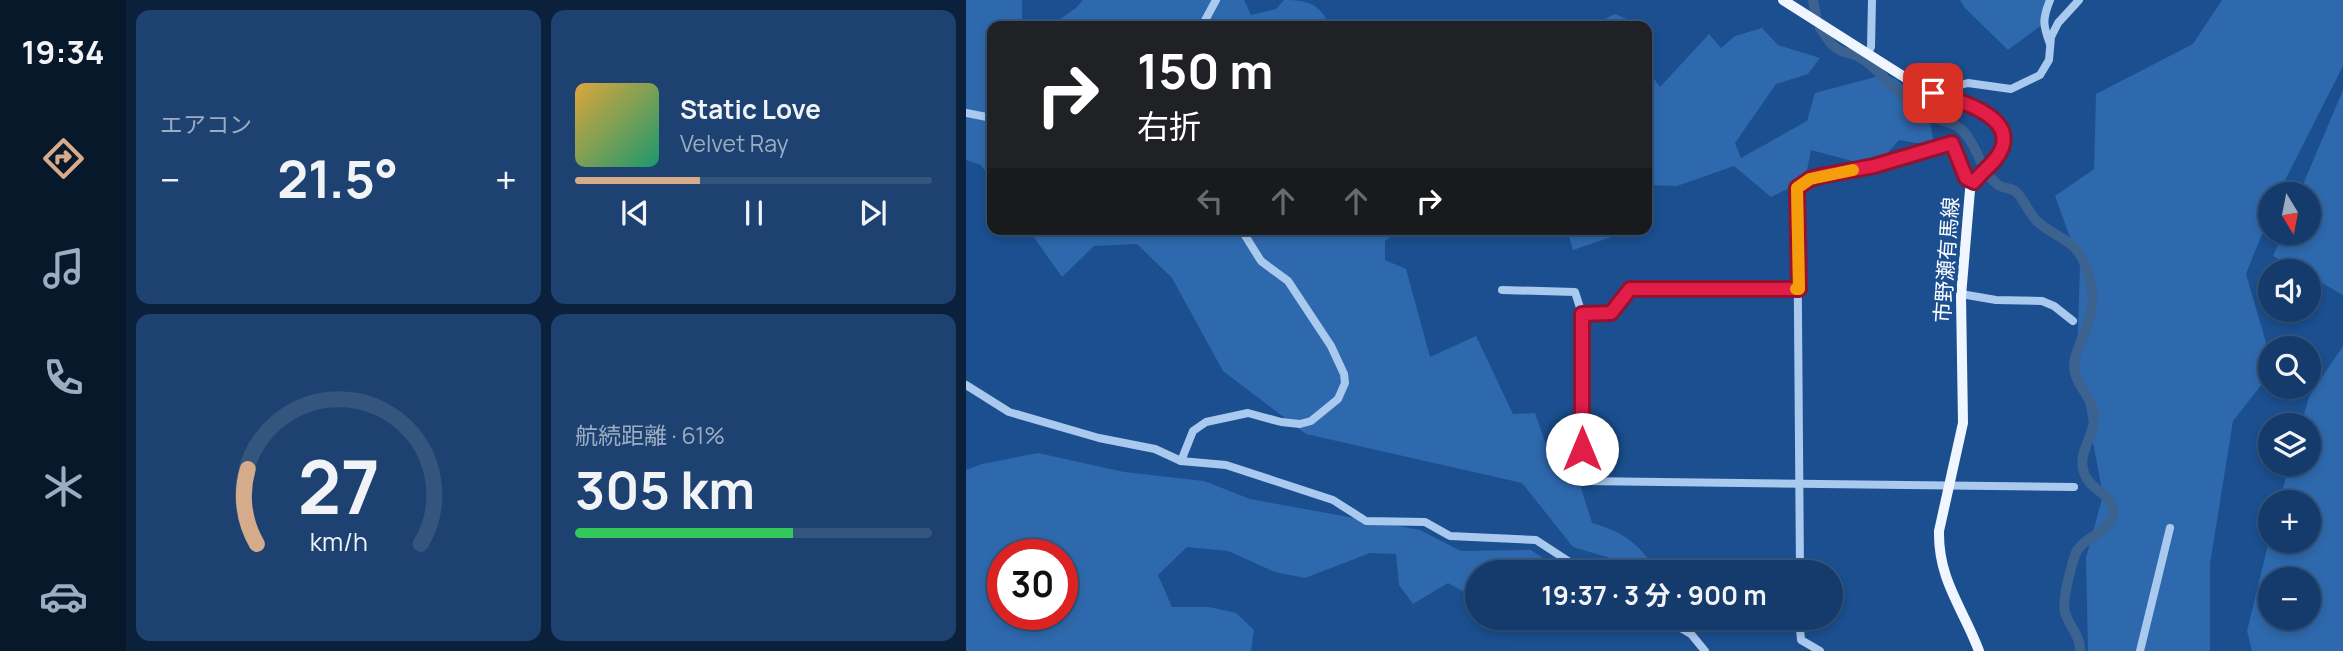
<!DOCTYPE html>
<html lang="ja">
<head>
<meta charset="utf-8">
<style>
  :root { --surface:#143b6b; --page:#1d4271; --text:#f1f3f6; --muted:#9dadc1; --line:#33557e; --accent:#d6ab8b }
  body { margin:0; font-family:Manrope,"Noto Sans JP",sans-serif; background:var(--page); color:var(--text); height:100vh; display:flex; flex-direction:column; font-size:26px; white-space:nowrap }
  * { box-sizing:border-box; margin:0 }
  p { font-size:23px; color:var(--muted) }
  .icon { flex:none; width:38px; height:38px; fill:none; stroke:currentColor; stroke-width:2; stroke-linecap:round; stroke-linejoin:round }
  .map { position:relative; flex:1; overflow:hidden }
  .drawer { display:flex; flex-direction:column; gap:10px; padding:10px; background:#0b203b; width:840px }
  .drawer>* { flex:none }
  .guide { position:absolute; left:21px; top:21px; width:665px; height:214px; border-radius:14px; box-shadow:0 4px 10px #0003,0 0 0 2px var(--line); background:#202124; color:#fff; overflow:hidden }
  .needle { width:46px; rotate:170deg }
  .fabs { position:absolute; left:1292px; top:182px; display:grid; gap:14px }
  .fabs a { display:grid; place-items:center; width:63px; height:63px; border-radius:50%; background:var(--surface); box-shadow:0 4px 10px #0003,0 0 0 2px var(--line); font-size:35px }
  .speed { position:absolute; left:21px; top:539px; display:flex; gap:14px; font-size:35px; font-weight:700; text-align:center }
  .speed>* { display:grid; place-content:center; width:91px; height:91px; border-radius:50%; background:var(--surface); box-shadow:0 4px 10px #0003,0 0 0 2px var(--line); line-height:1 }
  .speed .limit { border:10px solid #d22; background:#fff; color:#111 }
  .pin { position:absolute; display:grid; place-items:center; width:60px; height:60px; color:#fff; margin:-30px; border-radius:14px; box-shadow:0 4px 10px #0006 }
  .me { position:absolute; width:77px; margin:-38px; rotate:0deg; stroke-linejoin:round; filter:drop-shadow(0 0 5px #0008) }
  .turn { display:flex; align-items:center; gap:24px; height:147px; padding:0 35px; font-size:32px }
  .turn .icon { width:91px; height:91px; stroke-width:2.5 }
  .turn b { display:block; font-size:49px; line-height:60px }
  .lanes { display:flex; align-items:center; height:66px; padding:0 35px; background:#0003; justify-content:center; gap:35px; direction:ltr }
  .lanes .off { opacity:.35 }
  .big { font-size:52px; font-weight:700; line-height:1.1 }
  .drawer .widget { flex:1; display:flex; flex-direction:column; justify-content:center; gap:10px; min-width:0; padding:0 24px; border-radius:14px; background:var(--page) }
  .drawer .dial { align-items:center; gap:0 }
  .dial svg { height:182px; overflow:visible; fill:none; stroke:var(--line); stroke-width:7; stroke-linecap:round; text-anchor:middle }
  .dial text { fill:var(--text); stroke:none }
  .song { display:flex; align-items:center; gap:21px }
  .cover { width:84px; height:84px; border-radius:10px; background:linear-gradient(135deg,hsl(40 70% 55%),hsl(160 70% 35%)) }
  .played { height:7px; border-radius:4px; background:linear-gradient(90deg,var(--accent) 35%,var(--line) 35%) }
  .keys { display:flex; justify-content:space-around; direction:ltr }
  .heat { display:flex; justify-content:space-between; align-items:center; font-size:38px; direction:ltr }
  .charge { height:10px; border-radius:5px; background:linear-gradient(90deg,#34c759 61%,var(--line) 0) }
  .drawer .tiles { flex:1; display:grid; gap:10px; grid-template-columns:repeat(2,1fr) }
  .trip { position:absolute; left:499px; top:560px; width:378px; height:70px; border-radius:35px; background:var(--surface); box-shadow:0 4px 10px #0003,0 0 0 2px var(--line); font-weight:700; line-height:70px; text-align:center }
  main { display:flex; flex:1; min-height:0 }
  .tabs { display:flex; flex-direction:column; width:126px; justify-content:space-around; align-items:center; background:#08182b; color:var(--muted) }
  .tabs .icon { width:49px; height:49px }
  .tabs .selected { color:var(--accent) }
  .tabs b { font-size:32px; color:var(--text) }
  .map>svg:first-child { display:block }
  .green { fill:#2e69ad; fill-rule:evenodd }
  .lines { fill:none; stroke-linecap:round; stroke-linejoin:round }
  .river { stroke:#3c6290; stroke-width:10 }
  .minor { stroke:#a9c9ee; stroke-width:8 }
  .major { stroke:#f0f6ff; stroke-width:10 }
  .route-casing { stroke:#92132f; stroke-width:18 }
  .route { stroke:#e11d48; stroke-width:12 }
  .slow { stroke:#f59e0b; stroke-width:12 }
  .labels { text-anchor:middle; stroke-width:7; stroke-linejoin:round; paint-order:stroke }
  .street-label { font-size:21px; fill:#fff; stroke:#1b4f8f }
</style>
</head>
<body>
<main>
<nav class="tabs">
<b>19:34</b>
<svg class="icon selected" aria-label="directions" viewBox="0 0 24 24"><path d="M12 3l9 9-9 9-9-9zM9 14v-3h6M13 9l2 2-2 2"/></svg>
<svg class="icon" aria-label="music" viewBox="0 0 24 24"><path d="M9 18V5l10-2v13"/><circle cx="6" cy="18" r="3"/><circle cx="16" cy="16" r="3"/></svg>
<svg class="icon" aria-label="phone" viewBox="0 0 24 24"><path d="M5 4h4l2 5-3 2q2 4 5 5l2-3 5 2v4C11 20 4 13 5 4z"/></svg>
<svg class="icon" aria-label="climate" viewBox="0 0 24 24"><path d="M12 3v18M4 7l16 10M4 17L20 7"/></svg>
<svg class="icon" aria-label="car" viewBox="0 0 24 24"><path d="M5 17H2v-5l4-1 3-4h7l3 4 3 1v5h-3M9 17h6M6 11h13"/><circle cx="7" cy="17" r="2"/><circle cx="17" cy="17" r="2"/></svg>
</nav>
<section class="drawer">
<div class="tiles">
<div class="widget"><p>エアコン</p>
<div class="heat"><a>−</a><b class="big">21.5°</b><a>+</a></div>
</div>
<div class="widget">
<div class="song"><i class="cover"></i><div><b>Static Love</b><p>Velvet Ray</p></div></div>
<div class="played"></div>
<div class="keys"><svg class="icon" aria-label="previous" viewBox="0 0 24 24"><path d="M18 5L8 12l10 7zM5 5v14"/></svg><svg class="icon" aria-label="pause" viewBox="0 0 24 24"><path d="M8 5v14M16 5v14"/></svg><svg class="icon" aria-label="next" viewBox="0 0 24 24"><path d="M6 5l10 7-10 7zM19 5v14"/></svg></div>
</div>
<div class="widget dial"><svg viewBox="0 0 100 80">
<path d="M14 69A42 42 0 1 1 86 69"/>
<path d="M14 69A42 42 0 0 1 10 36" stroke="#d6ab8b"/>
<text x="50" y="56" font-size="32" font-weight="700">27</text>
<text x="50" y="72" font-size="11">km/h</text>
</svg></div>
<div class="widget"><p>航続距離 · 61%</p><b class="big">305 km</b><div class="charge"></div></div>
</div>
</section>
<div class="map">
<svg width="1377" height="651" viewBox="0 0 1377 651">
  <rect width="100%" height="100%" fill="#1b4f8f"/>
  <!-- green -->
  <g class="green">
    <path d="M0,0H56V26H26V180L15,165L0,160Z"/>
    <path d="M117,0H278L285,15L310,9L318,0C342,0 353,3 364,26H84L110,8Z"/>
    <path d="M994,0H1088L1077,24L1042,50L999,8Z"/>
    <path d="M1256,0H1377V66L1312,194H1304V214L1280,274L1304,356V374L1267,421L1244,564V651H1122L1120,558L1137,495L1111,359L1114,265L1089,196L1128,169L1130,94L1227,44Z"/>
    <path d="M649,14L661,19L660,26H625Z"/>
    <path d="M796,28L812,45L854,58L842,74L810,84L769,143L775,158L841,121L849,93L917,75L930,79L962,109L967,139L962,145L933,140L909,167L845,150L839,180L805,197L768,166L711,186L681,185V69L694,87L743,34L755,48L769,36Z"/>
    <path d="M1377,90V295L1342,275V271H1335L1307,256L1317,233H1342V194H1333Z"/>
    <path d="M62,229H436L419,241V260L440,269L464,357L510,336L547,414L569,413L591,477L613,481L626,523C663,534 670,544 694,572H655L647,559L607,547L556,483L340,434L257,371L206,278L171,244L128,246L96,277Z"/>
    <path d="M601,229H669L607,250Z"/>
    <path d="M1377,346V651H1286L1281,631L1304,537V541H1342V502H1313L1324,464H1342V425H1335L1343,397ZM1342,579V618H1304V579Z"/>
    <path d="M72,453L158,472L238,481L284,499L454,530L495,551L565,550L597,572H511V599L482,583L447,604L433,585L430,554L404,553L339,578L309,572L262,551L221,547L192,575L206,607H243L270,613L288,630L285,651H0V470L16,464ZM37,555H96V614H37Z"/>
    <path d="M709,618H741L745,632Z"/>
  </g>
  <g class="lines">
    <!-- river -->
    <g class="river">
      <path d="M847,0L850,16"/>
      <path d="M854,28C861,37 864,46 875,51C881,53 889,54 895,58C906,64 914,74 922,82C935,95 954,108 969,117C978,123 989,122 997,131C1012,146 1014,171 1031,184C1036,189 1045,187 1050,192C1059,200 1062,213 1072,222C1086,235 1107,240 1116,258C1129,284 1130,308 1118,334C1114,344 1109,354 1108,364C1107,385 1129,398 1128,418C1128,438 1111,452 1118,473C1123,489 1145,494 1147,509C1151,531 1115,536 1109,555C1105,568 1096,600 1099,612C1103,627 1115,636 1114,651"/>
    </g>
    <!-- minor -->
    <g class="minor">
      <path d="M1084,0C1076,20 1077,25 1084,44"/>
      <path d="M236,26L250,0"/>
      <path d="M902,53L905,47L906,0"/>
      <path d="M979,96L991,86L1002,83L1045,89L1074,75L1083,60L1085,37L1092,23L1113,0"/>
      <path d="M0,113L26,118"/>
      <path d="M536,290L609,292L616,314L617,481L1108,487"/>
      <path d="M995,294L1030,300L1076,301L1088,306L1107,321"/>
      <path d="M616,314L645,313L664,289H833"/>
      <path d="M0,385L43,412L133,438L189,449L215,461L260,465L367,500L400,521L459,522L484,536L570,540L619,572"/>
      <path d="M215,461L227,431L240,422L282,413L315,422L334,424L345,421L372,399L379,383L378,374L365,346L322,281L295,261L275,229"/>
      <path d="M834,572L831,188C855,171 883,173 911,165C936,158 961,149 986,143L1000,178L1008,182"/>
      <path d="M698,618L725,634L739,651"/>
      <path d="M833,618L835,640L854,651"/>
      <path d="M1174,651L1204,528"/>
    </g>
    <!-- major -->
    <path class="major" d="M817,0L954,87L1024,115C1059,144 1017,165 1004,190L995,296L997,423L973,531C972,580 997,608 1013,651"/>
  </g>
  <g class="lines">
    <!-- route casing -->
    <g class="route-casing">
      <path id="route" d="M616,449V314L645,313L664,289H833L831,188L844,179L855,176L908,166L986,143L1000,178L1008,182C1016,171 1031,162 1036,148C1048,115 991,100 967,93"/>
    </g>
    <!-- route -->
    <use href="#route" class="route"/>
    <!-- slow -->
    <path class="slow" d="M830,289H833L831,188L844,179L887,170"/>
  </g>
  <g class="labels">
    <!-- street labels -->
    <g class="street-label">
      <text transform="translate(981 260) rotate(-86)" y="7">市野瀬有馬線</text>
    </g>
  </g>
</svg>
<div class="fabs">
<a><svg class="needle" viewBox="-14 -14 28 28"><path d="M0-13l5 13h-10z" fill="#e53935"/><path d="M0 13l5-13h-10z" fill="#9dadc1"/></svg></a>
<a><svg class="icon" aria-label="sound" viewBox="0 0 24 24"><path d="M4 9h4l5-4v14l-5-4H4zM17 9q2 3 0 6"/></svg></a>
<a><svg class="icon" aria-label="search" viewBox="0 0 24 24"><circle cx="10" cy="10" r="6"/><path d="M15 15l6 6"/></svg></a>
<a><svg class="icon" aria-label="layers" viewBox="0 0 24 24"><path d="M12 4l9 5-9 5-9-5zM3 14l9 5 9-5"/></svg></a>
<a>+</a>
<a>−</a>
</div>
<div class="speed"><div class="limit">30</div></div>
<div class="pin" style="left:967px;top:93px;background:#d93025"><svg class="icon" aria-label="arrive" viewBox="0 0 24 24"><path d="M6 21V4h12l-3 4 3 4H6"/></svg></div>
<svg class="me" style="left:616px;top:449px" viewBox="-20 -20 40 40"><circle r="19" fill="#fff"/><path d="M0-13L10 11 0 6-10 11z" fill="#e11d48"/></svg>
<div class="trip">19:37 · 3 分 · 900 m</div>
<div class="guide">
<div class="turn"><svg class="icon" aria-label="right" viewBox="0 0 24 24"><path d="M7 20v-9h11M14 6l5 5-5 5"/></svg><div><b>150 m</b>右折</div></div>
<div class="lanes"><svg class="icon off" aria-label="left" viewBox="0 0 24 24"><path d="M17 20v-9H6M10 6l-5 5 5 5"/></svg><svg class="icon off" aria-label="ahead" viewBox="0 0 24 24"><path d="M12 20V5M6 11l6-6 6 6"/></svg><svg class="icon off" aria-label="ahead" viewBox="0 0 24 24"><path d="M12 20V5M6 11l6-6 6 6"/></svg><svg class="icon" aria-label="right" viewBox="0 0 24 24"><path d="M7 20v-9h11M14 6l5 5-5 5"/></svg></div>
</div>
</div>
</main>
</body>
</html>
